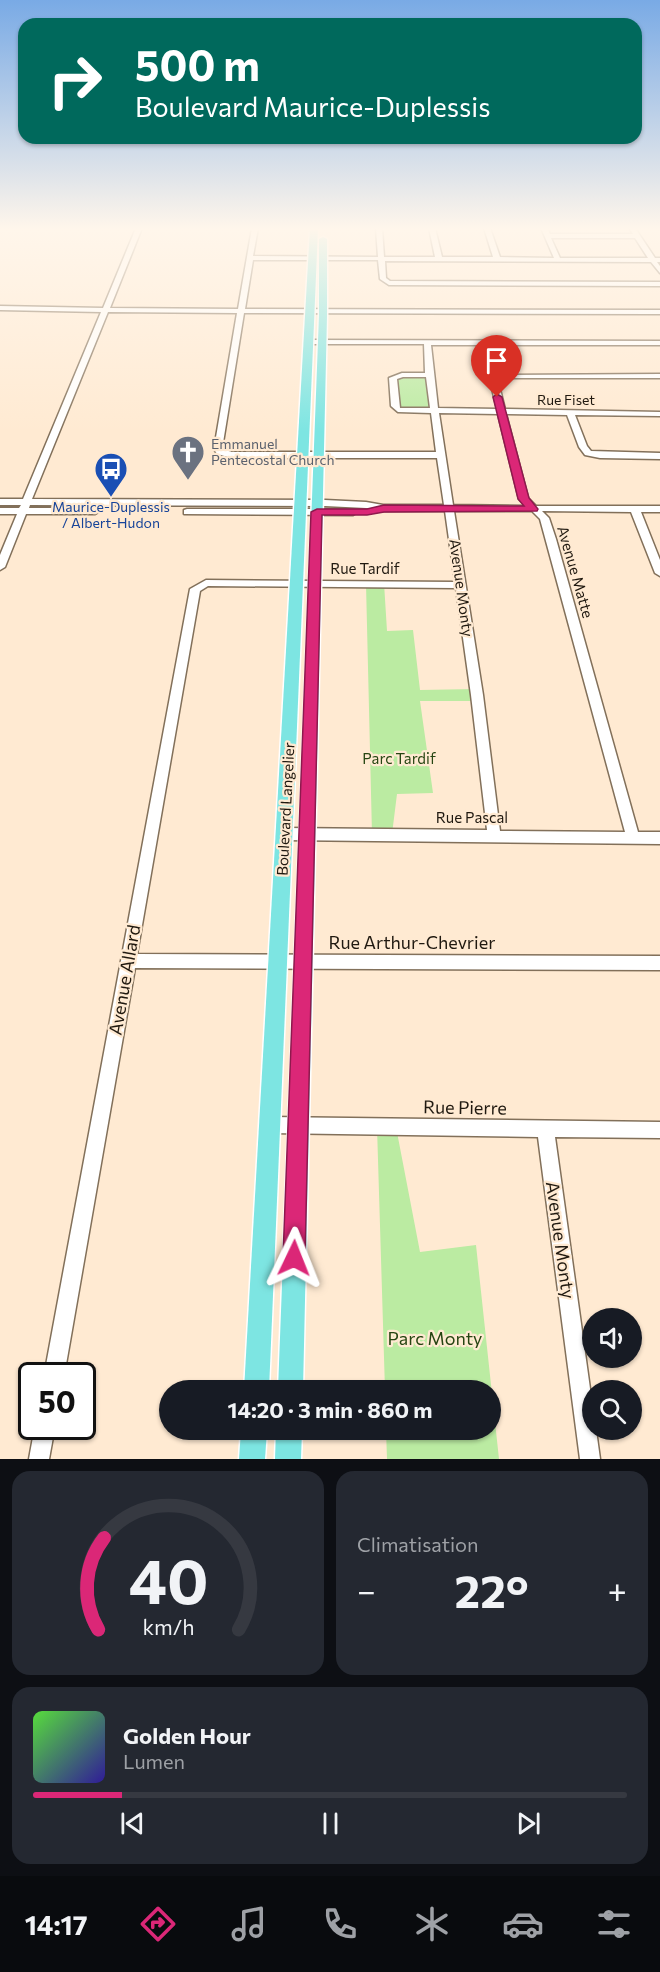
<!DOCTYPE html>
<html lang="fr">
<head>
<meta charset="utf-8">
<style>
  :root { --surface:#171b24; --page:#242831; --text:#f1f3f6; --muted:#9ea1a6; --line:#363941; --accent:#db2777 }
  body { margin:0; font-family:Commissioner,sans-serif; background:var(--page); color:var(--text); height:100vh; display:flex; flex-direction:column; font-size:22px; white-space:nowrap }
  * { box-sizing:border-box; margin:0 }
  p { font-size:20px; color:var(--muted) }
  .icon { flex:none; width:33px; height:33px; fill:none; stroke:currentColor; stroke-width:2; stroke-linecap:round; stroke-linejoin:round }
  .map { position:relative; height:1459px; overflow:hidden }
  .drawer { display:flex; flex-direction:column; gap:12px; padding:12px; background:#0d0f14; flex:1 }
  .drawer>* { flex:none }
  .top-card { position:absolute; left:18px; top:18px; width:624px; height:126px; border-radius:18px; box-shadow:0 2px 4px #0004; background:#00695c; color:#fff; overflow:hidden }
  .controls { position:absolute; left:582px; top:1308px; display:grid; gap:12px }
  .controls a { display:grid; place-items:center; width:60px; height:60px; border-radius:50%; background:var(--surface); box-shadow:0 2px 4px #0004; font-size:30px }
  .speed { position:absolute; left:18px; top:1362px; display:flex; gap:12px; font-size:30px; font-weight:700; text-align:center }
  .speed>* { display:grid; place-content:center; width:78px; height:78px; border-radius:50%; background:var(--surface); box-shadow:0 2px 4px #0004; line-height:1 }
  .speed .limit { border:3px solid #111; border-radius:9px; background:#fff; color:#111 }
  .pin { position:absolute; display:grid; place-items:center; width:51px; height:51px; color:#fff; margin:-62px -26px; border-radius:50% 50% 50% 0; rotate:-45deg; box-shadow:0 0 6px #0007 }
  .pin .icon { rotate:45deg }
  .me { position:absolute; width:66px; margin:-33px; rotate:2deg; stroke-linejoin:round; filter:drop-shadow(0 0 4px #0008) }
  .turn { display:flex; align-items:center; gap:21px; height:126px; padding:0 18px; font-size:27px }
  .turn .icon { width:78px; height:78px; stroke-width:2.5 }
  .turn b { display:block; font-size:42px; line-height:51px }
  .big { font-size:45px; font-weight:700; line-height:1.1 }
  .drawer .card { flex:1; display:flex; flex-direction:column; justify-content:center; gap:9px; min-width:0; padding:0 21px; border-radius:18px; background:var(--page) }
  .drawer .dial { align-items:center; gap:0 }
  .dial svg { height:156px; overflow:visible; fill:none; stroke:var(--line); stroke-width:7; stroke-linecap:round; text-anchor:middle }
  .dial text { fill:var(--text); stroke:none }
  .song { display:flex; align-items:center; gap:18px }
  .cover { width:72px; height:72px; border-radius:9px; background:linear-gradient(135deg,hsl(110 70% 55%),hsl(250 70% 35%)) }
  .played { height:6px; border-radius:3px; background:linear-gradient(90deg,var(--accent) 15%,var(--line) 15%) }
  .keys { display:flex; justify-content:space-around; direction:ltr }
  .heat { display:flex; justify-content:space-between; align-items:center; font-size:33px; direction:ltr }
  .drawer .tiles { flex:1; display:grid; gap:12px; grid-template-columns:1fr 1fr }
  .card:last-child { grid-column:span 2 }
  .trip { position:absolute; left:159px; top:1380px; width:342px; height:60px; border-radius:30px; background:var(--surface); box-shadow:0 2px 4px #0004; font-weight:700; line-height:60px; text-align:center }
  .menu { display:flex; height:96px; justify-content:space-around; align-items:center; background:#090b0e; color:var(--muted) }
  .menu .icon { width:42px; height:42px }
  .menu .current { color:var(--accent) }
  .menu b { font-size:27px; color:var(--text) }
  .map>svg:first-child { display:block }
  .green { fill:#bbeba2 }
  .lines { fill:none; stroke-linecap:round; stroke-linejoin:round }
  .minor-casing { stroke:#82705a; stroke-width:3 }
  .major-casing { stroke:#fff; stroke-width:3 }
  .minor { fill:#fff; fill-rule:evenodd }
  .major { fill:#7de5e2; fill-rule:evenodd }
  .route { fill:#db2777; stroke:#8e194d; stroke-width:1.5 }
  .labels { text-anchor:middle; stroke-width:4.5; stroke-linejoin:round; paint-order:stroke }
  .far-street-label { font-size:14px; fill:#201910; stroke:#ffead2 }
  .far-worship-label { font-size:14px; fill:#5b616d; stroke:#ffead2; text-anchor:start }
  .far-transit-label { font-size:14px; fill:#164399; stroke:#ffead2 }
  .street-label { font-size:15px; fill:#201910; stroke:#ffead2 }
  .park-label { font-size:15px; fill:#264512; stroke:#ffead2 }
  .near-street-label { font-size:18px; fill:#201910; stroke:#ffead2 }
  .near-park-label { font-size:18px; fill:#264512; stroke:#ffead2 }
</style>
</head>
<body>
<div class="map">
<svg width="660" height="1459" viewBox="0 0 660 1459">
  <rect width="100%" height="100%" fill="#ffead2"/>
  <!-- green -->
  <g class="green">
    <path d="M429,375L436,413L398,410L396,377Z"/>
    <path d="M384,583L387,631L413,630L420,690L476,689L477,701H420L433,793L397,794L392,834H372L366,584Z"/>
    <path d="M377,1127H396L420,1252L476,1245L499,1459H387L386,1430H490V1390H385Z"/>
  </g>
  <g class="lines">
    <!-- minor casing -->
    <g class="minor-casing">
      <g id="minor">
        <path d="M136,228H142L110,308L238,309L252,228H258L253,256L378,257L376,228H382L384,257H435L429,228H435L442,257H493L484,228H490L500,257L554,258L541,228H547L550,234H633L629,228H635L655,258H660V262H657L660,266V273L651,262L385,261L386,278L390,281L660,282V286L389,285L380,279L378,260H253L245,309L660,310V314L244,313L222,449L232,452H436L431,413L398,412L391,406L389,378L402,373H425L424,344H306V340H309L660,341V345H431L438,408L497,409L490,381L493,375H496L660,374V378H503L498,381L505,409L660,412V416L575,415L587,446L591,451L660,453V459L600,458L585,455L579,447L567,415L506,414L528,498L536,506H660V512H641L660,560V576L655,573L631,512L542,511L549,518L556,539L638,832H660V844L284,840L279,838L277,834L279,830L284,828L487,830L471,695L456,588L208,586L200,591L137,954L660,956V970L135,968L64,1376H44L190,589L206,580L455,582L445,511H383L366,508L325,506L30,505L29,508H95L100,511L95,514H26L5,567L0,570V555L17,514H0V508H19L21,505H0V499H23L101,312L0,310V306L103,308ZM551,238H635L648,258H560ZM108,312L237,313L214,449L217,454L232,458H437L444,505H383L366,502L325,500L32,499ZM403,377H426L430,408H400L397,379ZM439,413L498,414L519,499L526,506L453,505ZM454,511H532L540,519L625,832L500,831L483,695Z"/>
        <path d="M187,509H353L358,512L353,515L184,514V510Z"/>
        <path d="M270,1117L660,1122V1138L555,1137L592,1403V1430H596L600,1459H580L538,1137L270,1133L264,1131L262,1125L264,1119Z"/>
        <path d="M35,1426H55L49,1459H29Z"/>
      </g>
    </g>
    <!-- major casing -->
    <g class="major-casing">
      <g id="major">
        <path d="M310,228H318L269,1390H244Z"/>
        <path d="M323,237L327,239V315L303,1390H278L319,315V239Z"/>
        <path d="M241,1430H267L265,1459H239Z"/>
        <path d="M276,1430H302L301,1459H275Z"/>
      </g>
    </g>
    <!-- minor -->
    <use href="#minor" class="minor"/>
    <!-- major -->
    <use href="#major" class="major"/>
  </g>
  <!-- sky -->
  <linearGradient id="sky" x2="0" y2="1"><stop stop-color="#79aae5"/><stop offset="0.53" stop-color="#fff6eb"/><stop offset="1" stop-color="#fff6eb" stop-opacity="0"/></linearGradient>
  <rect width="660" height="432" fill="url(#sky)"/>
  <!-- route -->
  <path class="route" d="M497,394L502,397L529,498L538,509L537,511L384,512L367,515H322L305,1258L301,1265L294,1269L287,1265L283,1258L311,512L317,509H367L384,505L524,506L518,499L493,397Z"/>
  <!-- icons -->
  <defs>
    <g id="church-pin" transform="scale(1.725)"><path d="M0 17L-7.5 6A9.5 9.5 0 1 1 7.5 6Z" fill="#6b7280" stroke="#ffead2"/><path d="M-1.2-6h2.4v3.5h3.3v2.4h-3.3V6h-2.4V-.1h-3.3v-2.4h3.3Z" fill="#fff"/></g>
    <g id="bus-pin" transform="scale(1.725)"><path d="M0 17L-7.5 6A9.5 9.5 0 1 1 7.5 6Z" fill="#1a4fb4" stroke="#ffead2"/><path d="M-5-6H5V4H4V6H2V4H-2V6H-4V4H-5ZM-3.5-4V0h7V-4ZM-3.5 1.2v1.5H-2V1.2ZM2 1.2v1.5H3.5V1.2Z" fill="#fff"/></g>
  </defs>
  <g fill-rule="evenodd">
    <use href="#church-pin" x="188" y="452"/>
    <use href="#bus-pin" x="111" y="469"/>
  </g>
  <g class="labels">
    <!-- far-street labels -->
    <g class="far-street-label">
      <text x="566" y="405">Rue Fiset</text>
    </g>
    <!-- far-worship labels -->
    <g class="far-worship-label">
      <text x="211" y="449">Emmanuel<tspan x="211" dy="16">Pentecostal Church</tspan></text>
    </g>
    <!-- far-transit labels -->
    <g class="far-transit-label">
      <text x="111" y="512">Maurice-Duplessis<tspan x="111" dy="16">/ Albert-Hudon</tspan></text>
    </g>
    <!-- street labels -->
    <g class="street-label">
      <text x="365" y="574">Rue Tardif</text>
      <text transform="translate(575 572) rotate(74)" y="5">Avenue Matte</text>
      <text transform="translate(461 588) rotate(82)" y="5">Avenue Monty</text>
      <text transform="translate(286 809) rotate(-87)" y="5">Boulevard Langelier</text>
      <text x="472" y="823">Rue Pascal</text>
    </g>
    <!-- park labels -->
    <g class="park-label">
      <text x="399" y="764">Parc Tardif</text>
    </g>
    <!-- near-street labels -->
    <g class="near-street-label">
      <text x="412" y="949">Rue Arthur-Chevrier</text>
      <text transform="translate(125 980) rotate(-80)" y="6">Avenue Allard</text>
      <text transform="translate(465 1108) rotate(1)" y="6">Rue Pierre</text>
      <text transform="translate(560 1240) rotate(82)" y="6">Avenue Monty</text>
    </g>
    <!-- near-park labels -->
    <g class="near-park-label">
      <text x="435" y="1345">Parc Monty</text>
    </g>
  </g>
</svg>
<div class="controls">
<a><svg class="icon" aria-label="sound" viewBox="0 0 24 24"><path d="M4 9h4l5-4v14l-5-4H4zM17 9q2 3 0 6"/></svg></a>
<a><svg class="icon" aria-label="search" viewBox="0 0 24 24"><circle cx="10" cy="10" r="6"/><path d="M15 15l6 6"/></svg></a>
</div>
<div class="speed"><div class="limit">50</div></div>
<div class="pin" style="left:497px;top:397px;background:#d93025"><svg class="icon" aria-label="arrive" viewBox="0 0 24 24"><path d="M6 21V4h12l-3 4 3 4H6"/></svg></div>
<svg class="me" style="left:294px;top:1258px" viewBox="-20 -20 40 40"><path d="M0-17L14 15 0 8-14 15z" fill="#db2777" stroke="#fff" stroke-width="4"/></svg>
<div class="trip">14:20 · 3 min · 860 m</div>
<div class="top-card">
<div class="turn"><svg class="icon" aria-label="right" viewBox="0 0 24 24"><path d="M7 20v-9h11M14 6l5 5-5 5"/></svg><div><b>500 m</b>Boulevard Maurice-Duplessis</div></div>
</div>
</div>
<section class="drawer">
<div class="tiles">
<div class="card dial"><svg viewBox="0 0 100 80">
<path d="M14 69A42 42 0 1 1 86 69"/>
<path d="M14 69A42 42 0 0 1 17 22" stroke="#db2777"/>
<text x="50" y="56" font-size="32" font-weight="700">40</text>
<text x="50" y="72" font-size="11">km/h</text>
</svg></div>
<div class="card"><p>Climatisation</p>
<div class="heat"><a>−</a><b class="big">22°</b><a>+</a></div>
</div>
<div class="card">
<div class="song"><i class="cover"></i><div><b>Golden Hour</b><p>Lumen</p></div></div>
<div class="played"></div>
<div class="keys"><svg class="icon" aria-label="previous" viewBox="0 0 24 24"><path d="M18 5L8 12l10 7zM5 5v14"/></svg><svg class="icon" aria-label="pause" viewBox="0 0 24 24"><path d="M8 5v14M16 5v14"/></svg><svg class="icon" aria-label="next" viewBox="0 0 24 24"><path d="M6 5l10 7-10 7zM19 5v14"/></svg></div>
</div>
</div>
</section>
<nav class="menu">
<b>14:17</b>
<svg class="icon current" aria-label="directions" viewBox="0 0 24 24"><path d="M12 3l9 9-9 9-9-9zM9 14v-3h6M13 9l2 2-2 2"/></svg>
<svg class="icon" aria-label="music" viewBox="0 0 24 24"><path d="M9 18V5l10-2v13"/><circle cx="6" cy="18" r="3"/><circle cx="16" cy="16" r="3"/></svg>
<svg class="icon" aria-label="phone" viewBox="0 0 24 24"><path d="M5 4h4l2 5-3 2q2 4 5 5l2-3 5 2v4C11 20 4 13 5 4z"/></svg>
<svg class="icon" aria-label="climate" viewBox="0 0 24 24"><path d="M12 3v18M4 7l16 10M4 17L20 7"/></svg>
<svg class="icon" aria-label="car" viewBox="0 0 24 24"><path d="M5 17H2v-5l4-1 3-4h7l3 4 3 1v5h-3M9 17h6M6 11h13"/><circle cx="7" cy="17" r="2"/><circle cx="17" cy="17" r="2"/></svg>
<svg class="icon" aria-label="filters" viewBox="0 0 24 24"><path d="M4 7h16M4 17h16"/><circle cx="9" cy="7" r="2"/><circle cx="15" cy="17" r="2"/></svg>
</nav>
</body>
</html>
